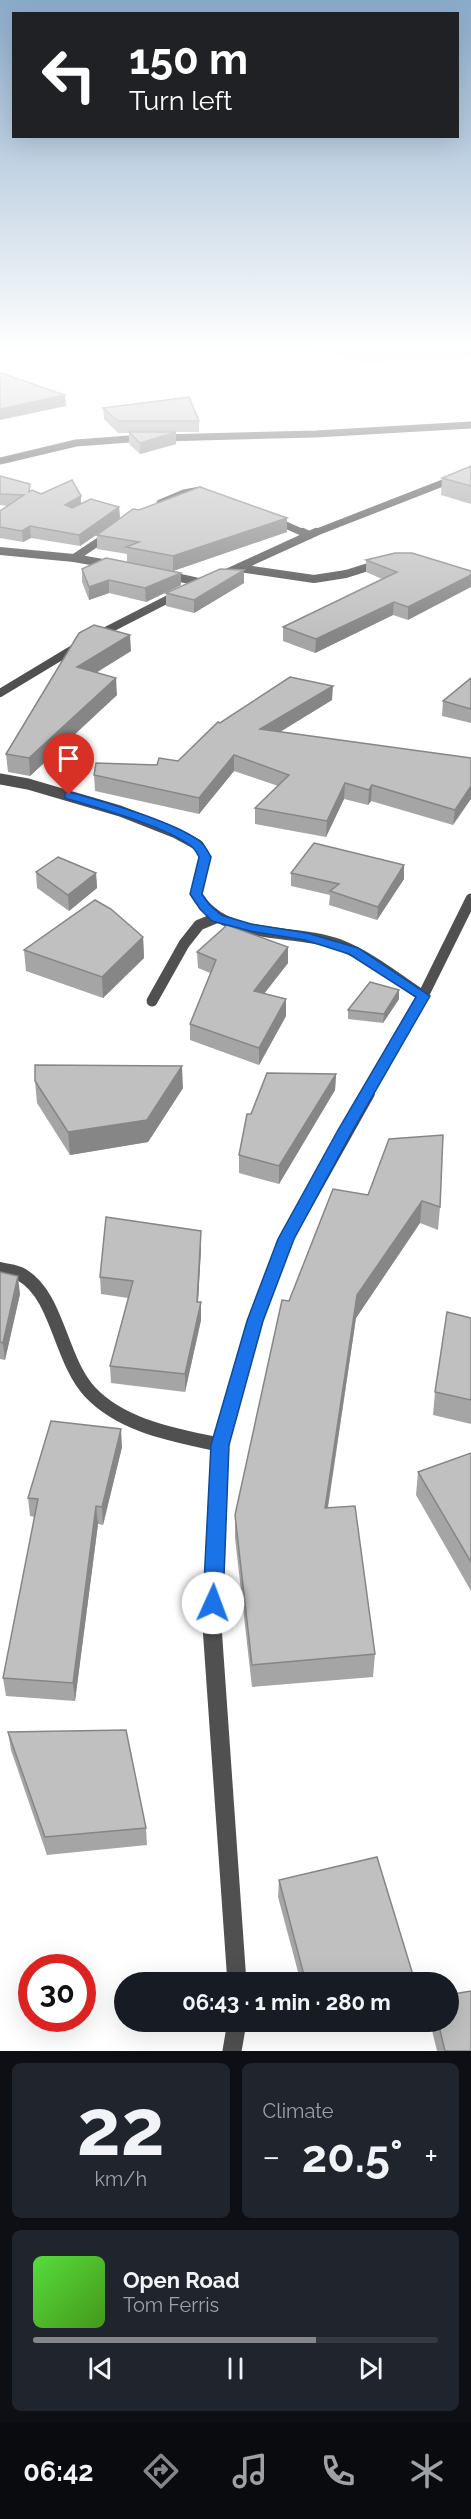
<!DOCTYPE html>
<html lang="en">
<head>
<meta charset="utf-8">
<style>
  :root { --surface:#171b24; --page:#20242c; --text:#f1f3f6; --muted:#9ea1a6; --line:#363941; --accent:#858687 }
  body { margin:0; font-family:Raleway,sans-serif; background:var(--page); color:var(--text); height:100vh; display:flex; flex-direction:column; font-size:22px; white-space:nowrap }
  * { box-sizing:border-box; margin:0 }
  p { font-size:20px; color:var(--muted) }
  .icon { flex:none; width:33px; height:33px; fill:none; stroke:currentColor; stroke-width:2; stroke-linecap:round; stroke-linejoin:round }
  .map { position:relative; height:2051px; overflow:hidden }
  .sheet { display:flex; flex-direction:column; gap:12px; padding:12px; background:#0d0f14; flex:1 }
  .sheet>* { flex:none }
  .top-card { position:absolute; left:12px; top:12px; width:447px; height:126px; border-radius:0px; box-shadow:0 6px 24px #0002; background:#202124; color:#fff; overflow:hidden }
  .speed { position:absolute; left:18px; top:1954px; display:flex; gap:12px; font-size:30px; font-weight:700; text-align:center }
  .speed>* { display:grid; place-content:center; width:78px; height:78px; border-radius:50%; background:var(--surface); box-shadow:0 6px 24px #0002; line-height:1 }
  .speed .limit { border:9px solid #d22; background:#fff; color:#111 }
  .pin { position:absolute; display:grid; place-items:center; width:51px; height:51px; color:#fff; margin:-62px -26px; border-radius:50% 50% 50% 0; rotate:-45deg; box-shadow:0 0 6px #0007 }
  .pin .icon { rotate:45deg }
  .me { position:absolute; width:66px; margin:-33px; rotate:2deg; stroke-linejoin:round; filter:drop-shadow(0 0 4px #0008) }
  .turn { display:flex; align-items:center; gap:21px; height:126px; padding:0 18px; font-size:27px }
  .turn .icon { width:78px; height:78px; stroke-width:2.5 }
  .turn b { display:block; font-size:42px; line-height:51px }
  .big { font-size:45px; font-weight:700; line-height:1.1 }
  .sheet .tile { flex:1; display:flex; flex-direction:column; justify-content:center; gap:9px; min-width:0; padding:0 21px; border-radius:9px; background:var(--page) }
  .sheet .dial { align-items:center; gap:0 }
  .dial b { font-size:78px; line-height:1 }
  .song { display:flex; align-items:center; gap:18px }
  .cover { width:72px; height:72px; border-radius:9px; background:linear-gradient(135deg,hsl(110 70% 55%),hsl(100 70% 35%)) }
  .played { height:6px; border-radius:3px; background:linear-gradient(90deg,var(--accent) 70%,var(--line) 70%) }
  .keys { display:flex; justify-content:space-around; direction:ltr }
  .heat { display:flex; justify-content:space-between; align-items:center; font-size:33px; direction:ltr }
  .sheet .tiles { flex:1; display:grid; gap:12px; grid-template-columns:1fr 1fr }
  .tile:last-child { grid-column:span 2 }
  .trip { position:absolute; left:114px; top:1972px; width:345px; height:60px; border-radius:30px; background:var(--surface); box-shadow:0 6px 24px #0002; font-weight:700; line-height:60px; text-align:center }
  .tab-bar { display:flex; height:96px; justify-content:space-around; align-items:center; background:#090b0e; color:var(--muted) }
  .tab-bar .icon { width:42px; height:42px }
  .tab-bar .current { color:var(--accent) }
  .tab-bar b { font-size:27px; color:var(--text) }
  .map>svg:first-child { display:block }
  .green { fill:#d7d7d7 }
  .lines { fill:none; stroke-linecap:round; stroke-linejoin:round }
  .service { stroke:#505050; stroke-width:11 }
  .minor-far4 { stroke:#505050; stroke-width:7 }
  .minor-far3 { stroke:#505050; stroke-width:8 }
  .minor-far2 { stroke:#505050; stroke-width:11 }
  .minor-far1 { stroke:#505050; stroke-width:14 }
  .minor { stroke:#505050; stroke-width:19 }
  .wall { fill:#a5a5a5 }
  .shaded-wall { fill:#868686 }
  .building { fill:#c0c0c0; stroke:#868686; stroke-width:1.5 }
  .route { fill:#1a73e8; stroke:#114b97; stroke-width:1.5 }
</style>
</head>
<body>
<div class="map">
<svg width="471" height="2051" viewBox="0 0 471 2051">
  <rect width="100%" height="100%" fill="#fff"/>
  <!-- green -->
  <path class="green" d="M303,347H471V357L368,362Z"/>
  <g class="lines">
    <!-- service -->
    <path class="service" d="M152,1001L184,944L199,925L216,918"/>
    <!-- minor-far4 -->
    <g class="minor-far4">
      <path d="M161,438L316,434L471,425"/>
      <path d="M0,461L76,443L143,438"/>
      <path d="M160,503L184,493L200,490"/>
      <path d="M272,519L306,534"/>
      <path d="M312,534L471,472"/>
    </g>
    <!-- minor-far3 -->
    <g class="minor-far3">
      <path d="M303,532L309,535"/>
      <path d="M110,534L74,558L114,565"/>
      <path d="M0,551L74,558"/>
      <path d="M239,568L314,579L346,574L381,563"/>
      <path d="M167,575L203,583"/>
      <path d="M220,576L316,532"/>
      <path d="M0,693L88,640L180,593"/>
    </g>
    <!-- minor-far2 -->
    <g class="minor-far2">
      <path d="M0,779L28,784L120,811L176,833L198,845L205,857L196,894C225,943 293,927 340,945C370,957 396,978 423,996"/>
      <path d="M367,1095L423,996L471,899"/>
    </g>
    <!-- minor-far1 -->
    <g class="minor-far1">
      <path d="M0,1269C7,1271 16,1271 22,1275C58,1296 60,1360 90,1392C123,1427 176,1435 220,1445"/>
      <path d="M217,1510L220,1445L255,1321L286,1239L368,1093"/>
    </g>
    <!-- minor -->
    <g class="minor">
      <path d="M217,1508L212,1626L237,1983"/>
      <path d="M232,2051L237,2022"/>
    </g>
  </g>
  <!-- wall -->
  <g class="wall">
    <path d="M103,408L199,421V432H176V444L140,454L129,444V433H118L104,419Z"/>
    <path d="M471,466V504L441,495L442,478Z"/>
    <path d="M0,476L31,491L41,494L81,496V504L119,507L120,518L139,510L287,518V532L173,571L127,562V554L97,549V535L106,528L80,546L31,538L23,542L0,538V511L8,506L0,505Z"/>
    <path d="M412,553L408,620L393,615L315,653L283,641V627L382,579L366,572V560Z"/>
    <path d="M82,569L181,585L146,602L109,593L89,600L82,582Z"/>
    <path d="M244,570V583L194,613L166,606V593Z"/>
    <path d="M79,633L131,651L97,672L117,695L30,776L8,772L6,754Z"/>
    <path d="M471,678V723L442,716L443,701Z"/>
    <path d="M332,700L280,732L471,758L453,825L371,801L368,805L344,799L326,837L255,824V808L278,786L234,771L199,814L95,791L94,775L178,761L220,723Z"/>
    <path d="M404,865V879L377,920L329,905L330,895L291,886V873Z"/>
    <path d="M36,872L96,873L97,888L69,911L37,888Z"/>
    <path d="M143,937L144,958L103,998L26,971L24,950Z"/>
    <path d="M288,947V963L264,993L286,1016L259,1065L190,1040V1024L210,973L198,968L197,952Z"/>
    <path d="M399,999L383,1023L348,1019V1010Z"/>
    <path d="M336,1074L335,1090L279,1184L239,1173V1155L251,1114Z"/>
    <path d="M35,1081L183,1088L148,1142L70,1155L37,1103Z"/>
    <path d="M389,1139L440,1207L438,1230L420,1223L356,1318L328,1508L375,1654L373,1677L252,1687L235,1538V1515L289,1301L368,1195Z"/>
    <path d="M201,1231V1249L198,1302L201,1320L185,1392L111,1383L110,1366L128,1298L101,1294L100,1277Z"/>
    <path d="M0,1272L20,1294L5,1360L0,1359Z"/>
    <path d="M471,1318V1424L433,1415L435,1392Z"/>
    <path d="M122,1447L103,1525L98,1524L75,1701L6,1696L3,1678L35,1517L30,1516L28,1498Z"/>
    <path d="M471,1453V1591L416,1495L418,1472Z"/>
    <path d="M8,1732L146,1828L147,1845L47,1855L11,1750Z"/>
    <path d="M279,1880L413,1975L412,1983H301L278,1897Z"/>
    <path d="M430,2022H448L471,2051H437Z"/>
  </g>
  <!-- shaded-wall -->
  <g class="shaded-wall">
    <path d="M65,395L66,406L0,420V409Z"/>
    <path d="M176,432V444L140,454V443Z"/>
    <path d="M81,496V507L66,516L65,505Z"/>
    <path d="M119,507L120,519L80,546L79,535Z"/>
    <path d="M287,518V532L173,571V556Z"/>
    <path d="M30,526L31,538L23,542L22,531Z"/>
    <path d="M244,570V583L194,613V600Z"/>
    <path d="M181,573V585L146,602L145,588Z"/>
    <path d="M471,575V587L408,620V607Z"/>
    <path d="M109,580V593L89,600V587Z"/>
    <path d="M394,602L393,615L315,653L316,639Z"/>
    <path d="M130,635L131,651L78,684L77,667Z"/>
    <path d="M116,678L117,695L30,776L29,758Z"/>
    <path d="M333,686L332,700L260,744V729Z"/>
    <path d="M234,755V771L199,814V798Z"/>
    <path d="M345,783L344,799L326,837L327,821Z"/>
    <path d="M372,785L371,801L368,805L369,790Z"/>
    <path d="M471,786V799L453,825L455,810Z"/>
    <path d="M404,865V879L377,920L378,907Z"/>
    <path d="M96,873L97,888L69,911L68,895Z"/>
    <path d="M143,937L144,958L103,998L102,977Z"/>
    <path d="M288,947V963L254,1007V991Z"/>
    <path d="M399,990V999L383,1023L384,1014Z"/>
    <path d="M286,999V1016L259,1065V1048Z"/>
    <path d="M182,1066L183,1088L148,1142L70,1155L68,1132Z"/>
    <path d="M336,1074L335,1090L279,1184V1166Z"/>
    <path d="M422,1201L420,1223L356,1318L324,1531L325,1508L357,1295Z"/>
    <path d="M201,1231V1249L197,1319V1302Z"/>
    <path d="M18,1276L20,1294L5,1360L3,1343Z"/>
    <path d="M201,1302V1320L185,1392V1374Z"/>
    <path d="M121,1429L122,1447L103,1525L102,1507Z"/>
    <path d="M96,1506L98,1524L75,1701L73,1683Z"/>
    <path d="M413,1975L412,1983H380Z"/>
  </g>
  <!-- building -->
  <g class="building">
    <path d="M0,373H1L65,395L0,409Z"/>
    <path d="M189,397L199,421H118L103,408Z"/>
    <path d="M129,432H176L140,443Z"/>
    <path d="M471,466V486L442,478Z"/>
    <path d="M0,476L30,484L29,492L32,490L41,494L72,480L81,496L65,505L72,508L91,499L119,507L79,535L30,526L22,531L0,527V511L24,495L0,494Z"/>
    <path d="M200,487L287,518L173,556L126,547L139,542L97,535L133,509L139,510Z"/>
    <path d="M395,553H412L471,571V575L408,607L394,602L316,639L283,627L397,572L366,560Z"/>
    <path d="M106,558L181,573L145,588L109,580L89,587L82,569Z"/>
    <path d="M220,569L244,570L194,600L166,593Z"/>
    <path d="M94,625L130,635L77,667L116,678L29,758L6,754L79,633Z"/>
    <path d="M290,677L333,686L260,729L471,758V786L455,810L372,785L369,790L345,783L327,821L255,808L289,775L234,755L199,798L94,775L96,763L157,765L159,758L178,761L218,722L220,723Z"/>
    <path d="M471,678V709L443,701Z"/>
    <path d="M314,843L404,865L378,907L330,891L339,884L291,873Z"/>
    <path d="M58,857L96,873L68,895L36,872Z"/>
    <path d="M95,900L111,909L143,937L102,977L24,950Z"/>
    <path d="M227,925L288,947L254,991L286,999L259,1048L190,1024L216,960L197,952Z"/>
    <path d="M370,982L399,990L384,1014L348,1010Z"/>
    <path d="M35,1065L182,1066L147,1120L68,1132L35,1081Z"/>
    <path d="M267,1073L336,1074L279,1166L239,1155L247,1114H251Z"/>
    <path d="M443,1135L440,1207L422,1201L357,1295L325,1508L355,1506L375,1654L252,1665L235,1515L282,1300L289,1301L333,1189L368,1195L389,1139Z"/>
    <path d="M106,1217L201,1231L197,1302H201L185,1374L110,1366L133,1281L100,1277Z"/>
    <path d="M0,1272L18,1276L3,1343L0,1342Z"/>
    <path d="M447,1312L471,1318V1400L435,1392Z"/>
    <path d="M51,1421L121,1429L102,1507L96,1506L73,1683L3,1678L38,1499L28,1498Z"/>
    <path d="M471,1453V1562L418,1472Z"/>
    <path d="M126,1730L146,1828L45,1837L8,1732Z"/>
    <path d="M377,1857L413,1975L380,1983H306L279,1880Z"/>
    <path d="M471,1991V2051H445L438,2022H448V1995Z"/>
  </g>
  <!-- sky -->
  <linearGradient id="sky" x2="0" y2="1"><stop stop-color="#8aabca"/><stop offset="0.55" stop-color="#fff"/><stop offset="1" stop-color="#fff" stop-opacity="0"/></linearGradient>
  <rect width="471" height="634" fill="url(#sky)"/>
  <!-- route -->
  <path class="route" d="M69,792C102,801 175,822 201,842C205,845 208,852 211,857L202,894L209,904L221,915L251,924L307,933L358,948L430,996L353,1130L294,1239L263,1321L229,1445L223,1603L220,1609L213,1612L206,1609L203,1603L211,1445L247,1321L278,1239L338,1130L416,997L349,954L305,940L250,931L212,921L200,909L190,894L199,857C197,853 195,849 191,846C163,825 100,809 65,798V793Z"/>
</svg>
<div class="speed"><div class="limit">30</div></div>
<div class="pin" style="left:69px;top:795px;background:#d93025"><svg class="icon" aria-label="arrive" viewBox="0 0 24 24"><path d="M6 21V4h12l-3 4 3 4H6"/></svg></div>
<svg class="me" style="left:213px;top:1603px" viewBox="-20 -20 40 40"><circle r="19" fill="#fff"/><path d="M0-13L10 11 0 6-10 11z" fill="#1a73e8"/></svg>
<div class="trip">06:43 · 1 min · 280 m</div>
<div class="top-card">
<div class="turn"><svg class="icon" aria-label="left" viewBox="0 0 24 24"><path d="M17 20v-9H6M10 6l-5 5 5 5"/></svg><div><b>150 m</b>Turn left</div></div>
</div>
</div>
<section class="sheet">
<div class="tiles">
<div class="tile dial"><b>22</b><p>km/h</p></div>
<div class="tile"><p>Climate</p>
<div class="heat"><a>−</a><b class="big">20.5°</b><a>+</a></div>
</div>
<div class="tile">
<div class="song"><i class="cover"></i><div><b>Open Road</b><p>Tom Ferris</p></div></div>
<div class="played"></div>
<div class="keys"><svg class="icon" aria-label="previous" viewBox="0 0 24 24"><path d="M18 5L8 12l10 7zM5 5v14"/></svg><svg class="icon" aria-label="pause" viewBox="0 0 24 24"><path d="M8 5v14M16 5v14"/></svg><svg class="icon" aria-label="next" viewBox="0 0 24 24"><path d="M6 5l10 7-10 7zM19 5v14"/></svg></div>
</div>
</div>
</section>
<nav class="tab-bar">
<b>06:42</b>
<svg class="icon current" aria-label="directions" viewBox="0 0 24 24"><path d="M12 3l9 9-9 9-9-9zM9 14v-3h6M13 9l2 2-2 2"/></svg>
<svg class="icon" aria-label="music" viewBox="0 0 24 24"><path d="M9 18V5l10-2v13"/><circle cx="6" cy="18" r="3"/><circle cx="16" cy="16" r="3"/></svg>
<svg class="icon" aria-label="phone" viewBox="0 0 24 24"><path d="M5 4h4l2 5-3 2q2 4 5 5l2-3 5 2v4C11 20 4 13 5 4z"/></svg>
<svg class="icon" aria-label="climate" viewBox="0 0 24 24"><path d="M12 3v18M4 7l16 10M4 17L20 7"/></svg>
</nav>
</body>
</html>
